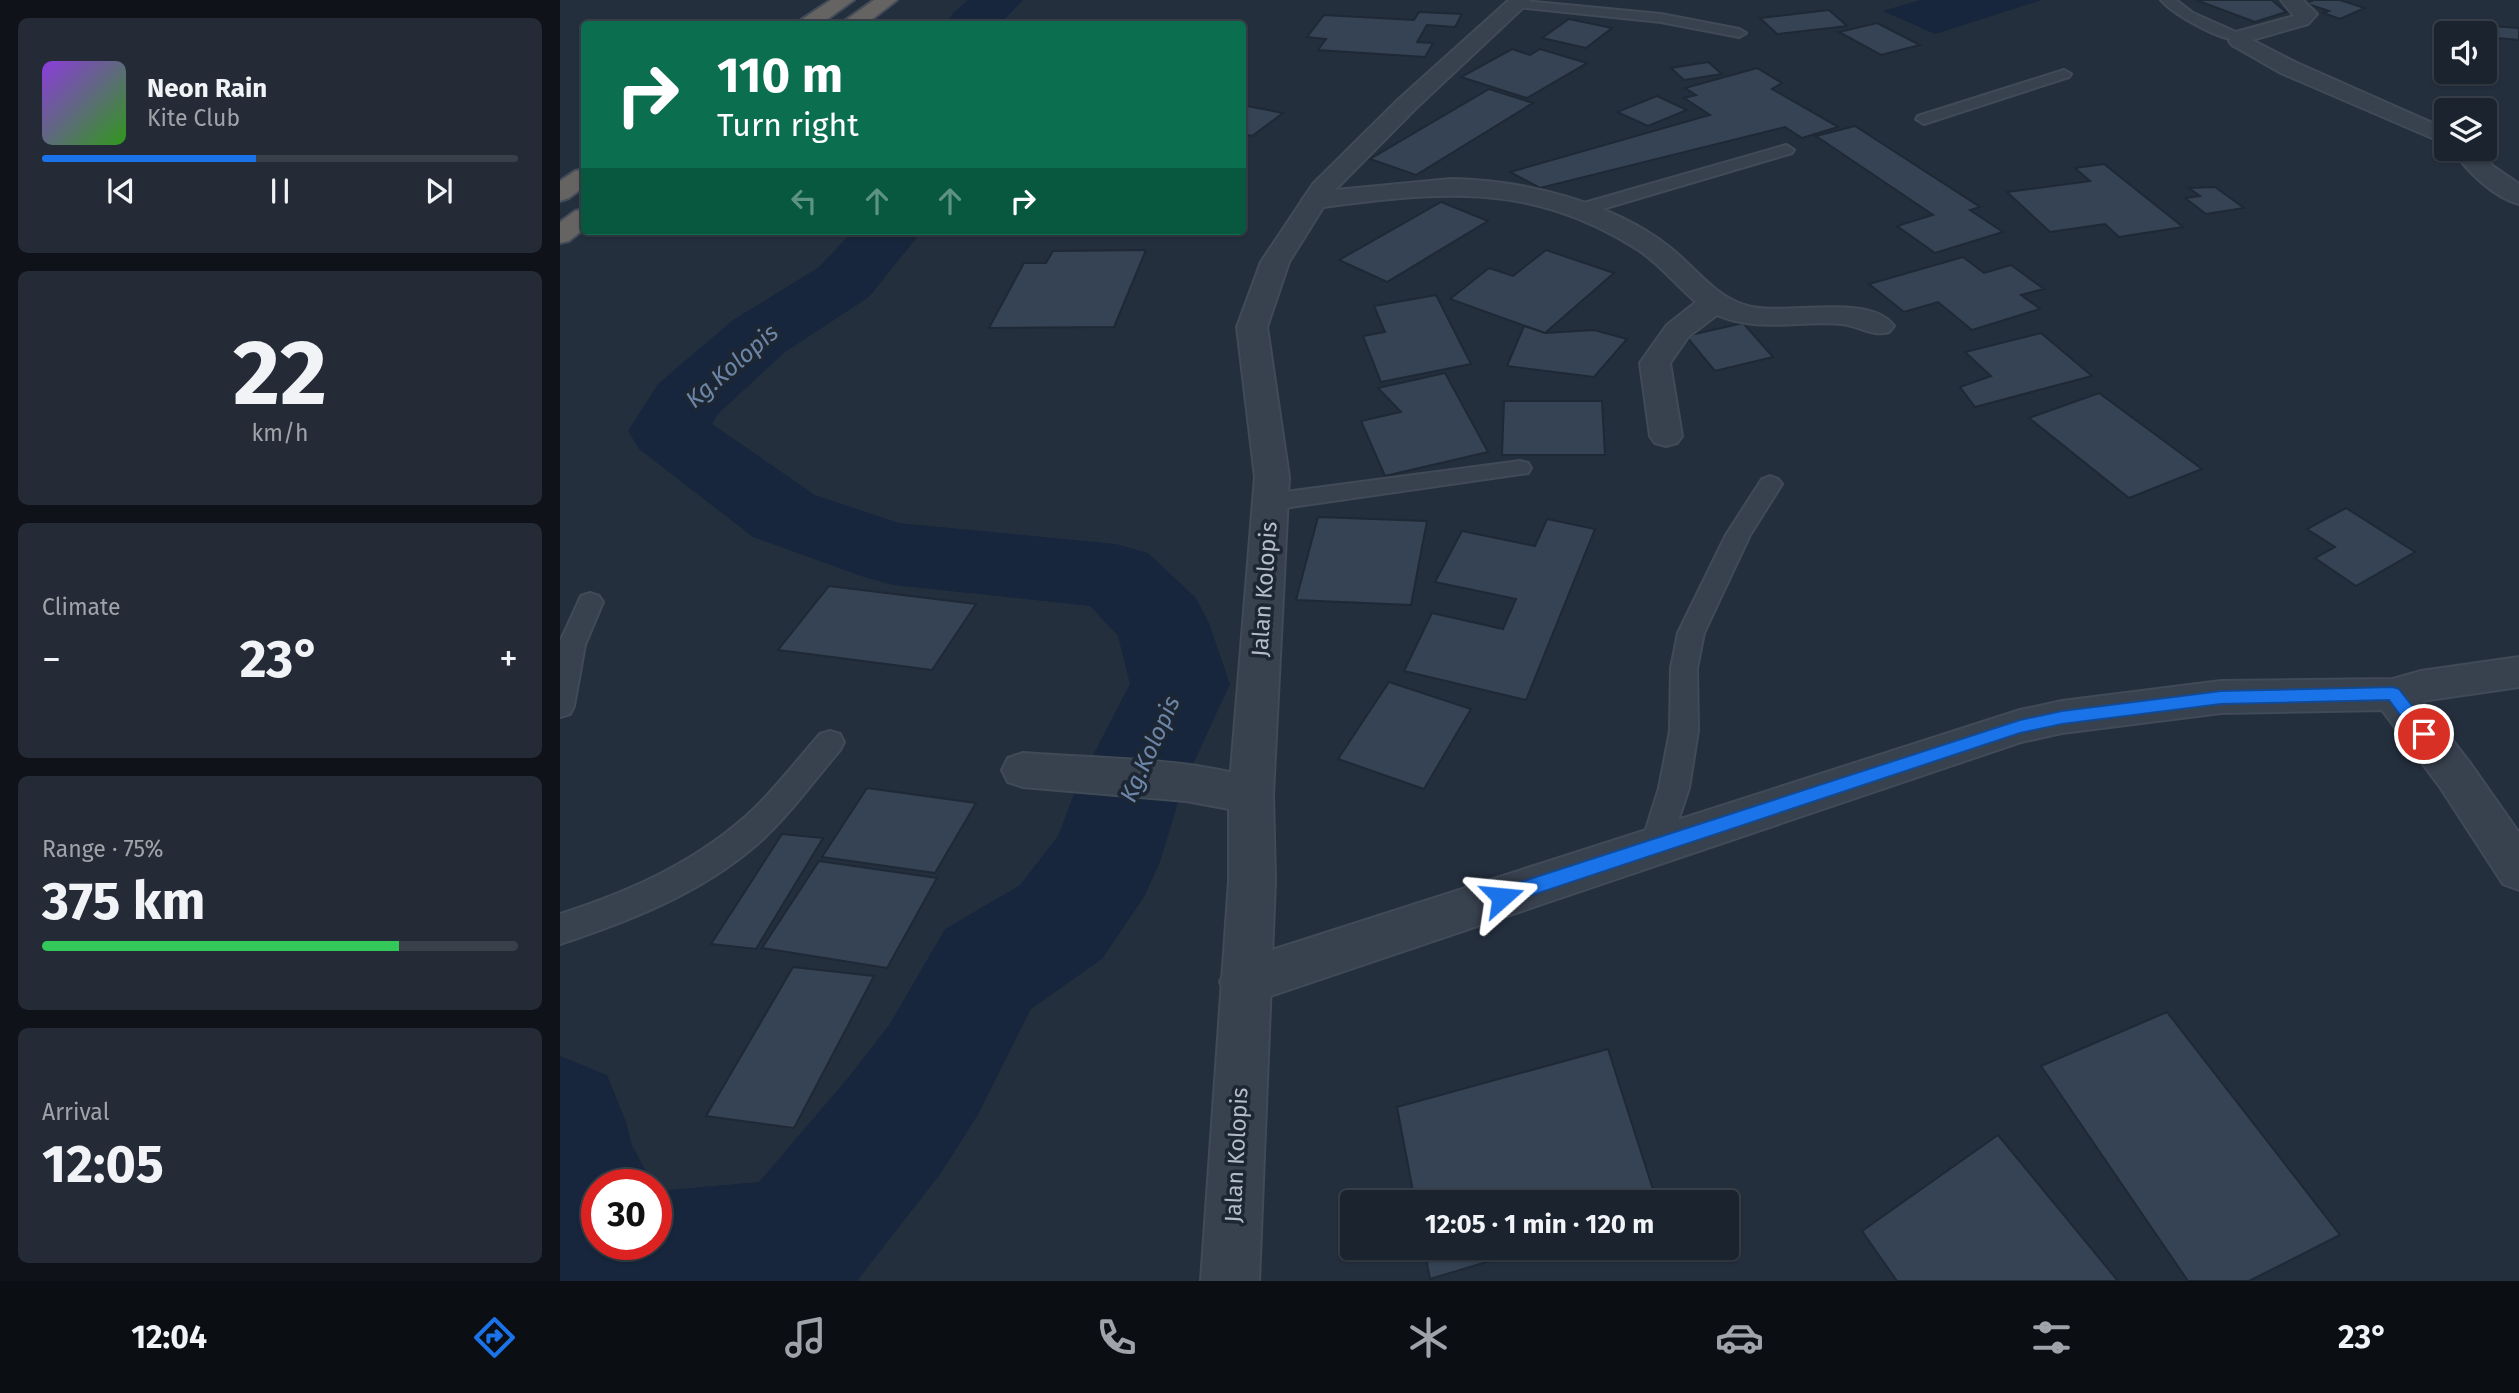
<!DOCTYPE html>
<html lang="en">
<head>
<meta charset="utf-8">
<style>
  :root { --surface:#1b232e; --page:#242b36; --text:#f1f3f6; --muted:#a0a4aa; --line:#39404a; --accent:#1a73e8 }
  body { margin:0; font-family:"Fira Sans",sans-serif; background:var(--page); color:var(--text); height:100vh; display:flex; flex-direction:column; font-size:26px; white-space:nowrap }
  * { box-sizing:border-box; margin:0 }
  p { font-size:23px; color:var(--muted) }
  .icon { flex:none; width:38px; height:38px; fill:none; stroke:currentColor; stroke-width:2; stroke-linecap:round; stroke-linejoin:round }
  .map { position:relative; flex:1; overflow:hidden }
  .sheet { display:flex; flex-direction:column; gap:18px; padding:18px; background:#0f1319; width:560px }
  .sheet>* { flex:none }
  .hud { position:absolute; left:21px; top:21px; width:665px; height:214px; border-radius:7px; box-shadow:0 2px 5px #0004,0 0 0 2px var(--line); background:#0b6e4f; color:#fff; overflow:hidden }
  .controls { position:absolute; left:1874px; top:21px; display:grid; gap:14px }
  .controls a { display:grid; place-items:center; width:63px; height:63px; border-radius:7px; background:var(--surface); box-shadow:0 2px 5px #0004,0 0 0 2px var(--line); font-size:35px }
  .speed { position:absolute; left:21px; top:1169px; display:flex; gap:14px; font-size:35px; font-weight:700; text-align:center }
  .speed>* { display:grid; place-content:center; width:91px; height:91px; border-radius:50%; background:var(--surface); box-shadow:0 2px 5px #0004,0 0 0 2px var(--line); line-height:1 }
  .speed .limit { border:10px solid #d22; background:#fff; color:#111 }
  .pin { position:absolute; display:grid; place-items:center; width:60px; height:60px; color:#fff; margin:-30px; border:4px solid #fff; border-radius:50%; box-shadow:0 2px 7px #0007 }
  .me { position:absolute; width:77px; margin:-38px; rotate:72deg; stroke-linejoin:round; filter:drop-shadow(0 0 5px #0008) }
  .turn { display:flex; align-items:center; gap:24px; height:147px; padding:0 21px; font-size:32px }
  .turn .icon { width:91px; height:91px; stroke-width:2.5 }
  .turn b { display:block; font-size:49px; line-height:60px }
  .lanes { display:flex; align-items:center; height:66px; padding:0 21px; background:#0003; justify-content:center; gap:35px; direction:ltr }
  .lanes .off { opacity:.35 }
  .big { font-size:52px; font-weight:700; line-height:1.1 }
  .sheet .widget { flex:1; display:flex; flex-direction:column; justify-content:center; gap:10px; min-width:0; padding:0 24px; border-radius:10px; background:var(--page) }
  .sheet .dial { align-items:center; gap:0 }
  .dial b { font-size:91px; line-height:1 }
  .song { display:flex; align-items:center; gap:21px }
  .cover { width:84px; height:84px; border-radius:10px; background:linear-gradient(135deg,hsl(270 70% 55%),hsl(110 70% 35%)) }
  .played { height:7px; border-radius:4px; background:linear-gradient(90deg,var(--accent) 45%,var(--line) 45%) }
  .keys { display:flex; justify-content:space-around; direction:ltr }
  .heat { display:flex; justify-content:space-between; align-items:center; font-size:38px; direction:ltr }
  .charge { height:10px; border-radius:5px; background:linear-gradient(90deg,#34c759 75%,var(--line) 0) }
  .trip { position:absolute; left:780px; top:1190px; width:399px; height:70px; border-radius:7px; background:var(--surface); box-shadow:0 2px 5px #0004,0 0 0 2px var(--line); font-weight:700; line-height:70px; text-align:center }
  .menu { display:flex; height:112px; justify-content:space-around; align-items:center; background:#0b0e12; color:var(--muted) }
  .menu .icon { width:49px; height:49px }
  .menu .current { color:var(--accent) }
  .menu b { font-size:32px; color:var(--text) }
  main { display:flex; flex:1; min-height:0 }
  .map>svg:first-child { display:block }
  .water { fill:#17263c }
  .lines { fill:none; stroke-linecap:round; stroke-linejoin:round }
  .river { fill:#17263c; fill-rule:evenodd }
  .building { fill:#364354; stroke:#1f2835; stroke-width:2 }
  .service-casing { stroke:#414a57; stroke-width:4 }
  .minor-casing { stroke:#414a57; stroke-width:4 }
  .tertiary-casing { stroke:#414a57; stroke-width:4 }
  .trunk-casing { stroke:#434c59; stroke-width:4 }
  .service { fill:#38414e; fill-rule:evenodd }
  .minor { fill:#38414e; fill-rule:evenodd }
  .tertiary { fill:#38414e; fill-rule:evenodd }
  .trunk { fill:#656462; fill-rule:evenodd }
  .route { fill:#1a73e8; stroke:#114b97; stroke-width:2 }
  .labels { text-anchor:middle; stroke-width:7; stroke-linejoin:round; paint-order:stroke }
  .street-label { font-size:23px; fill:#b4bcc9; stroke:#1d2633 }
  .water-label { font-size:24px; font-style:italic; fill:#6d86a8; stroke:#1d2633 }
</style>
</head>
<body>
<main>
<section class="sheet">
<div class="widget">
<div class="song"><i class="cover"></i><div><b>Neon Rain</b><p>Kite Club</p></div></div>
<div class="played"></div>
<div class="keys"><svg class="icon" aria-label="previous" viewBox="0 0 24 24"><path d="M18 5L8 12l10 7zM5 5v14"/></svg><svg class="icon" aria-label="pause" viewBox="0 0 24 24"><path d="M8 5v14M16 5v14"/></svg><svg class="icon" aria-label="next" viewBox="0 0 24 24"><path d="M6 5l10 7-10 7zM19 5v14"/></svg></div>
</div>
<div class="widget dial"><b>22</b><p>km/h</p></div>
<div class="widget"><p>Climate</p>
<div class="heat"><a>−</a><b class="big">23°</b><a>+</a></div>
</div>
<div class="widget"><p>Range · 75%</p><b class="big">375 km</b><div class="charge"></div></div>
<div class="widget"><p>Arrival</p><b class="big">12:05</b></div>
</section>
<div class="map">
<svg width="1959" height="1281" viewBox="0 0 1959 1281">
  <rect width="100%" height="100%" fill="#242f3e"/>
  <!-- water -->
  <path class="water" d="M1360,0H1482L1375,34L1323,11Z"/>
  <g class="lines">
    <!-- river -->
    <g class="river">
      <path d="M408,0H463L440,24H386L393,13Z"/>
      <path d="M293,231H362L309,297L225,352L158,414L152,424L255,495L339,523L556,544L588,553L636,598L649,623L670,684L623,786L600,862L584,897L542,959L471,1009L419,1113L381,1173L297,1281H0V1056L47,1075L66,1122L72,1145L93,1185H37V1244H96V1191L199,1182L287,1079L329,1025L385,929L460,885L498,836L517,786L570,684L558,636L530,606L333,585L301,576L193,537L79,449L68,431L98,384L173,320L259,267Z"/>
    </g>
  </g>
  <!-- building -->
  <g class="building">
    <path d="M1636,0H1712L1726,12L1695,22Z"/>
    <path d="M1754,0H1780L1805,8L1780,19L1763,13L1769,11L1745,3Z"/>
    <path d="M1269,10L1287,26L1217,34L1200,18Z"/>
    <path d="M859,12L902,14L895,27L867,25L857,42L873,43L865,57L758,50L766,39L747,37L764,15L854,20Z"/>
    <path d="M1009,19L1052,28L1026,48L982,38Z"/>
    <path d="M1317,23L1360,45L1321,55L1279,32Z"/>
    <path d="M1919,25L1959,28V40L1927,37Z"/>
    <path d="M952,49L970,55L980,49L1027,63L967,98L901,77Z"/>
    <path d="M1148,62L1162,74L1124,80L1111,68Z"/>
    <path d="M1197,68L1222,83L1212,89L1278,127L1242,138L1225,127L980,188L950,172L1150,115L1124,98L1136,95L1125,88Z"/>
    <path d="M929,89L973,103L856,175L810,159Z"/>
    <path d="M1097,96L1127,110L1088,126L1057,112Z"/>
    <path d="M682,105L723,113L692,136L682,134Z"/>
    <path d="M1295,126L1420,207L1410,210L1443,232L1375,253L1337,226L1373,215L1256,136Z"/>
    <path d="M1544,164L1623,227L1559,237L1545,224L1490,232L1447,192L1530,181L1515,168Z"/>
    <path d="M1655,187L1684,208L1646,214L1625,198L1640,196L1629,188Z"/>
    <path d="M881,202L928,221L827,282L779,260Z"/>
    <path d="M586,250L554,327L429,328L464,263H486L493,251Z"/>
    <path d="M986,250L1054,273L985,333L890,299L929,268L953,276Z"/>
    <path d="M1403,257L1424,273L1451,265L1484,289L1461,295L1480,309L1412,330L1378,302L1344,312L1309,284Z"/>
    <path d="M876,295L911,364L821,382L803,336L825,332L814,306Z"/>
    <path d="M1183,323L1213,357L1155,371L1126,336Z"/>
    <path d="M964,326L985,333L1034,330L1067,339L1034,377L947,366Z"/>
    <path d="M1481,333L1532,376L1415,407L1400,387L1431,376L1405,352Z"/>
    <path d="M885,373L928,452L825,476L801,421L841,412L818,388Z"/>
    <path d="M1539,393L1642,469L1569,498L1469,418Z"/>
    <path d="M944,401H1042L1045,455H942Z"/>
    <path d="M1786,508L1855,552L1796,586L1755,558L1775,547L1747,529Z"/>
    <path d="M758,517L867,521L851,605L736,600Z"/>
    <path d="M987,519L1035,529L966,700L844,671L872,613L943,629L956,599L875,582L902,531L975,546Z"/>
    <path d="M269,586L416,604L372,670L218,650Z"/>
    <path d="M829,682L911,709L864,789L778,759Z"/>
    <path d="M307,788L416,803L375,873L262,857Z"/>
    <path d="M222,834L263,838L196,949L151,944Z"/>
    <path d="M259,861L377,878L327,968L202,948Z"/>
    <path d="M233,967L314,976L234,1128L146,1116Z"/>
    <path d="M1607,1012L1780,1235L1689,1281H1628L1481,1066Z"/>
    <path d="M1048,1049L1097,1202H855L837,1107Z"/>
    <path d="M1438,1135L1558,1281H1337L1302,1231Z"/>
    <path d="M864,1248H973L870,1279Z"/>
  </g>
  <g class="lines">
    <!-- service casing -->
    <g class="service-casing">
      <g id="service">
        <path d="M954,0L1101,14L1179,29L1186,33L1179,37L1101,22L958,7L951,3Z"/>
        <path d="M1601,0H1616L1633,13L1687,37L1685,40C1665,44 1614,15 1601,0Z"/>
        <path d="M1504,70L1511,74L1509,77L1370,122L1364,124L1356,119L1358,116Z"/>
        <path d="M1226,145L1234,150L1232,153L1022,215L1016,216L1007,211L1010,207Z"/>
        <path d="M960,461L968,463L971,468L968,473L710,510L702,508L698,502L702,496L710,494Z"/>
        <path d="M1210,476L1218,479L1222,484L1190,535L1144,633L1137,668L1138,731L1129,788L1107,854L1096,858L1085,854L1081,845L1099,788L1110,731L1111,668L1118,633L1166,535L1202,479Z"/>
        <path d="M30,593L39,596L43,602L25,645L14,706L10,714L0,717V642L21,596Z"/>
        <path d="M270,731L280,734L284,742L280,750C252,783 227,818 195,846C139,894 69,921 0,944V914C72,891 141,860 196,807C219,784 239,758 260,734Z"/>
      </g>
    </g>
    <!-- minor casing -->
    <g class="minor-casing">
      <g id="minor">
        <path d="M1721,0H1743L1757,14L1748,24L1692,40L1737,63L1886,129V144L1721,73L1672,45L1669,41L1676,32L1734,16Z"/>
        <path d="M1892,149H1917L1934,167L1959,184V204C1933,197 1907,171 1892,149Z"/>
        <path d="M891,179C962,180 1052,202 1108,246C1134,266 1152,294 1184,305C1220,318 1309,291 1334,326L1329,332C1312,337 1299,326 1282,324C1239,320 1198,333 1157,315L1128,337L1110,363L1122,436L1117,443L1106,446L1095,443L1090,436L1080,363L1107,325L1136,302C1116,285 1099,263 1077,249C969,180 875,192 755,208L746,205L742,200L746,195L755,192Z"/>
        <path d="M1959,657V687L1862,701L1910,763L1959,833V890L1943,884L1880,787L1822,710L1661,713L1502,733L1461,742L684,1005L667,998L660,982L667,966L684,959L1460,710L1502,701L1661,681L1833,679L1861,671Z"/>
        <path d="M463,753C541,759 632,757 706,782L713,795L706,808L691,813L626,801L463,787L448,782L442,770L448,758Z"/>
      </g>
    </g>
    <!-- tertiary casing -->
    <g class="tertiary-casing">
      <path id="tertiary" d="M949,0H971L855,109L772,193L729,262L707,327L729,477L713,795L715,881L699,1281H641L669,881V795L695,477L677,327L701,262L753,184L839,99Z"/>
    </g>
    <!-- trunk casing -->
    <g class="trunk-casing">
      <g id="trunk">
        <path d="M271,0H294L261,24H238L241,20Z"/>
        <path d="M314,0H337L306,24H283L286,20Z"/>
        <path d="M24,169V187L9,198L0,201V181L15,171Z"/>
        <path d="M24,209V229L9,241L0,243V222L15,211Z"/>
      </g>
    </g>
    <!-- service -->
    <use href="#service" class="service"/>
    <!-- minor -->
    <use href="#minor" class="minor"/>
    <!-- tertiary -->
    <use href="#tertiary" class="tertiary"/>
    <!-- trunk -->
    <use href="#trunk" class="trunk"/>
  </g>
  <!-- route -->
  <path class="route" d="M1833,687L1839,689L1870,729L1872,734L1870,739H1858L1829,700L1661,704L1502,724L1460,733L942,905L935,903L932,897L935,891L942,888L1460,720L1502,711L1661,691Z"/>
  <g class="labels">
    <!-- street labels -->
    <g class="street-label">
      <text transform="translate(704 589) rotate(-86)" y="8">Jalan Kolopis</text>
      <text transform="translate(676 1155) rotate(-87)" y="8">Jalan Kolopis</text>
    </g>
    <!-- water labels -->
    <g class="water-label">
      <text transform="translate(172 366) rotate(-41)" y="8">Kg.Kolopis</text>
      <text transform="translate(590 749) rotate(-66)" y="8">Kg.Kolopis</text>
    </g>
  </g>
</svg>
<div class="controls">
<a><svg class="icon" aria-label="sound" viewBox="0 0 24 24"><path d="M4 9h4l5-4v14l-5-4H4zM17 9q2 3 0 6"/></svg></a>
<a><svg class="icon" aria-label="layers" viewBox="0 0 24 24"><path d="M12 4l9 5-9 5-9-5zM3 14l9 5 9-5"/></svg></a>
</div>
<div class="speed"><div class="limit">30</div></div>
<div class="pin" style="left:1864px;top:734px;background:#d93025"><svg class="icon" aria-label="arrive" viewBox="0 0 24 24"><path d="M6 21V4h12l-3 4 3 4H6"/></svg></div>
<svg class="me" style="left:942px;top:897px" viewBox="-20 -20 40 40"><path d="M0-17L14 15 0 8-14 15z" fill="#1a73e8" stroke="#fff" stroke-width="4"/></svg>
<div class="trip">12:05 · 1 min · 120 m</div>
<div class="hud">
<div class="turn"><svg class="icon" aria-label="right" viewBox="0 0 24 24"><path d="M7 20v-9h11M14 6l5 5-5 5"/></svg><div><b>110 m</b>Turn right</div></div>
<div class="lanes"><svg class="icon off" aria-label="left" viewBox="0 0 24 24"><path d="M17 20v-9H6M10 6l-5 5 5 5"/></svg><svg class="icon off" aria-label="ahead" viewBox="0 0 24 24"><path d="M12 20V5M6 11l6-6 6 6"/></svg><svg class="icon off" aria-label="ahead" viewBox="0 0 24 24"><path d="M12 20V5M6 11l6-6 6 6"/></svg><svg class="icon" aria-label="right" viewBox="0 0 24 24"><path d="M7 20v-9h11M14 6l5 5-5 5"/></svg></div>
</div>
</div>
</main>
<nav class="menu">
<b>12:04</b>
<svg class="icon current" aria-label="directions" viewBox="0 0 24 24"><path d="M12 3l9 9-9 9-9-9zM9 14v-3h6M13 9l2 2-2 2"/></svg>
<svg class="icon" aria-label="music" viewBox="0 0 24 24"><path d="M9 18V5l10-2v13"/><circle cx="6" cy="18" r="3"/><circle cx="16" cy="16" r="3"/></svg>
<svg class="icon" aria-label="phone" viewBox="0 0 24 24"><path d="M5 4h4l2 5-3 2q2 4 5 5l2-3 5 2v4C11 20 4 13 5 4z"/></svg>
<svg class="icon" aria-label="climate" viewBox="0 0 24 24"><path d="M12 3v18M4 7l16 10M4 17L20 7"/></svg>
<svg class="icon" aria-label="car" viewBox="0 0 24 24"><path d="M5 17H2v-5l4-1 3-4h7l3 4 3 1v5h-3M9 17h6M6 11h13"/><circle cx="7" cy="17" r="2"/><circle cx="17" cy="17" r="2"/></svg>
<svg class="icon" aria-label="filters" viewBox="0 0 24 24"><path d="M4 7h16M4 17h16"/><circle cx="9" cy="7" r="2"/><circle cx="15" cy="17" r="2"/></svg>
<b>23°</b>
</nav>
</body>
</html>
